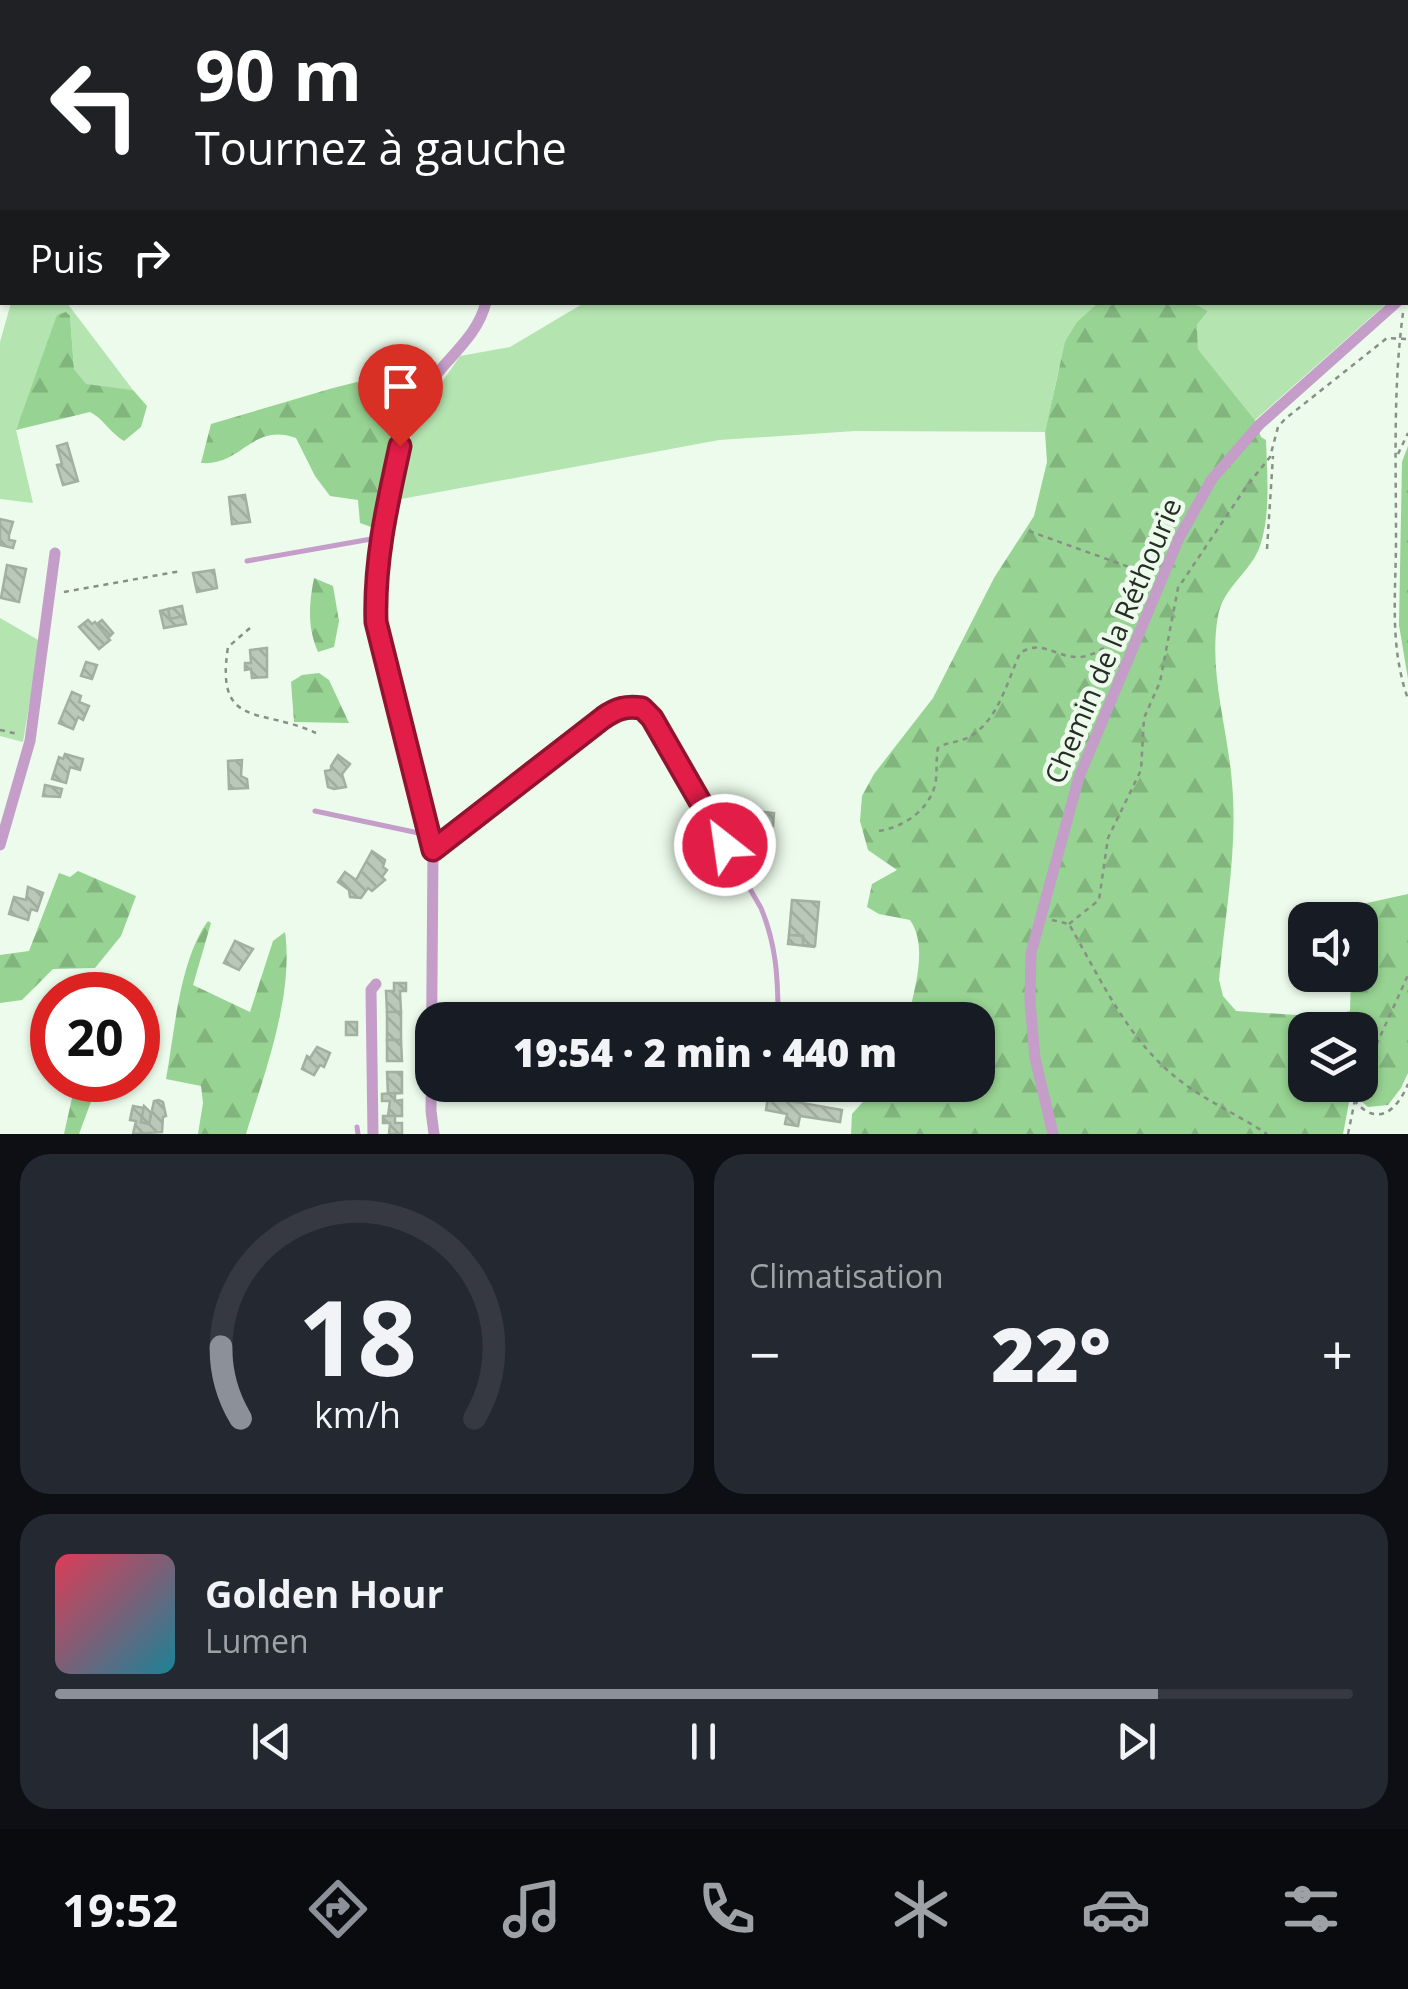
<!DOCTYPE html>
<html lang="fr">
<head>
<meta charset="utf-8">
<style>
  :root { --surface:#171b24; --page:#242831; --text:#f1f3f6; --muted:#9ea1a6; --line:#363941; --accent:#8c9099 }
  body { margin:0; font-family:"Open Sans",sans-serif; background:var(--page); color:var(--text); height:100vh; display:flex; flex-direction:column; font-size:38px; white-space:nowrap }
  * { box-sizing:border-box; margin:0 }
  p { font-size:32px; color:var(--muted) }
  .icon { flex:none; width:55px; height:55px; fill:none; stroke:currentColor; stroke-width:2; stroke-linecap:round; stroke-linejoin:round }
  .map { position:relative; height:1134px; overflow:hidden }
  .details { display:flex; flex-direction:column; gap:20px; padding:20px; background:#0d0f14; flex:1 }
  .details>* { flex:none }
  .hud { position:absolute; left:0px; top:0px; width:1410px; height:305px; box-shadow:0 2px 8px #0004; background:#202124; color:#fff; overflow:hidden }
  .controls { position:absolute; left:1288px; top:902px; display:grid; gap:20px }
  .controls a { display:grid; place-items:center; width:90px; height:90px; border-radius:20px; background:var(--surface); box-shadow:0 2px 8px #0004; font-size:50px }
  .speed { position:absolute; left:30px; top:972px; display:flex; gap:20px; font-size:50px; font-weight:700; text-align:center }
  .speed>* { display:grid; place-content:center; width:130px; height:130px; border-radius:50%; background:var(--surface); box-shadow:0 2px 8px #0004; line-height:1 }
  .speed .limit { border:15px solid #d22; background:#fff; color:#111 }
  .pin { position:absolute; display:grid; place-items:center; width:85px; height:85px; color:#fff; margin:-102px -42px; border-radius:50% 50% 50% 0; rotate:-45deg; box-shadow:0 0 10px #0007 }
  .pin .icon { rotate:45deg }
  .me { position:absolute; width:110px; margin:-55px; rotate:330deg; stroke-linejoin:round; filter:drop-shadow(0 0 8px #0008) }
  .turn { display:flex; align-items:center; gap:35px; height:210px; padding:0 30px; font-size:45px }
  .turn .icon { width:130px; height:130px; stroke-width:2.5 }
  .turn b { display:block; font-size:70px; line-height:85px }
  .then { display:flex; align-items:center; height:95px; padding:0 30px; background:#0003; gap:20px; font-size:38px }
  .big { font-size:75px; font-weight:800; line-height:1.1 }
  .details .card { flex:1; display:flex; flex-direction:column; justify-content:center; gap:15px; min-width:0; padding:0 35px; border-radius:30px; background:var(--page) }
  .details .dial { align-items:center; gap:0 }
  .dial svg { height:260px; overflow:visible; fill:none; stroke:var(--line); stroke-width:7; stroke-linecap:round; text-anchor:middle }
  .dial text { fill:var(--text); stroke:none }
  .song { display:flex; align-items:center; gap:30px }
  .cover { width:120px; height:120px; border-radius:15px; background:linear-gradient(135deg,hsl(350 70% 55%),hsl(190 70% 35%)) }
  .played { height:10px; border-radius:5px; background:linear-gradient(90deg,var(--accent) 85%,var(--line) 85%) }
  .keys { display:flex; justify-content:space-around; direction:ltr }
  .heat { display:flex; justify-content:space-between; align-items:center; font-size:55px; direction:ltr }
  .details .tiles { flex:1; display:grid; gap:20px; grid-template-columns:1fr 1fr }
  .card:last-child { grid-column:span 2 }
  .trip { position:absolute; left:415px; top:1002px; width:580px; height:100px; border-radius:30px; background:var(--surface); box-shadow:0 2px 8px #0004; font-weight:800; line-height:100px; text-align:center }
  .tab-bar { display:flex; height:160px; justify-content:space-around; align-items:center; background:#090b0e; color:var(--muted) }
  .tab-bar .icon { width:70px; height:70px }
  .tab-bar .selected { color:var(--accent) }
  .tab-bar b { font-size:45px; color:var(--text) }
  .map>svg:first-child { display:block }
  .grass { fill:#b4e4b0 }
  .forest { fill:url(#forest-firs); fill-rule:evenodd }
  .building { fill:url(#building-back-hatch); stroke:#a2b0a0; stroke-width:2.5 }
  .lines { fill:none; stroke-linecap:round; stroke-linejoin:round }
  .path { stroke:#869085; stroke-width:2.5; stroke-dasharray:5 5; stroke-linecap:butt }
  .lane { stroke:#c49dc9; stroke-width:5 }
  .street { stroke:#c49dc9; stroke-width:11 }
  .rail-casing { stroke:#838e83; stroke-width:8 }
  .rail { stroke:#ecfbeb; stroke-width:4; stroke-dasharray:11; stroke-linecap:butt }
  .route-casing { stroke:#92132f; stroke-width:25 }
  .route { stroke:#e11d48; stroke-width:18 }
  .labels { text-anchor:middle; stroke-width:9; stroke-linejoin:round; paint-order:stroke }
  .street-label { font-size:28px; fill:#262c26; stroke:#ecfbeb }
</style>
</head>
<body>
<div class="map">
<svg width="1408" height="1134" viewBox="0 0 1408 1134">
  <defs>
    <pattern id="forest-firs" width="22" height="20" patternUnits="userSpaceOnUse" patternTransform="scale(2.5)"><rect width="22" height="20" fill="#97d392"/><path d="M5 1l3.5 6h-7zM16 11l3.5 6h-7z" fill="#82b57e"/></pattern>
    <pattern id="building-back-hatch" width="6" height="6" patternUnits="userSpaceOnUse" patternTransform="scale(2.5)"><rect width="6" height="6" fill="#b9c8b8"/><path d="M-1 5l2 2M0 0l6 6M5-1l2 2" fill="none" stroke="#9fac9e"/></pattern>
  </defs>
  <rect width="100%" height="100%" fill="#ecfbeb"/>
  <!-- grass -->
  <g class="grass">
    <path d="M514,0H1186L514,2Z"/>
    <path d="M1256,0H1408V283V2H1255Z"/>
    <path d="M11,303H67L133,390L86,385L74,369L70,316L36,379L16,430L33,503L0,499V342Z"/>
    <path d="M584,303H1098C1056,342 1059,379 1045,432L855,431L719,440L396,500L415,421L460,356L510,347Z"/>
    <path d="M1168,303H1387L1255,420L1198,349L1197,325L1208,311L1194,303Z"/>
    <path d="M0,618L40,641L23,742L0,736Z"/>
  </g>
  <!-- forest -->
  <g class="forest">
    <path d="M1168,302L1194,303L1208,311L1197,325L1198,349L1255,420L1261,437L1266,440C1267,473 1271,514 1260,546C1251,572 1223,587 1218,616C1208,671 1228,729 1232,783C1238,848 1225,915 1219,980L1223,996L1236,1011L1326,1017L1350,1011L1351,975H1360V920H1354L1358,905L1408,894V1073L1401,1088L1388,1105L1368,1107L1351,1092L1343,1134H851L852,1114L878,1085H978V1020H901L909,1015C915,986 928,946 910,920L879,914L867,907L872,884L897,870L868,850L860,821L862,796L874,774L933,698L994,578L1034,516L1047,462L1045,432L1065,342L1077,322L1098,303ZM1305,1030H1360V1085H1305Z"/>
    <path d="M66,312L70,316L74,369L86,384L133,390L147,406L141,427L124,441C110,433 104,419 90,412L16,430L57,315Z"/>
    <path d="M437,362C393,421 387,458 374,528L360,523L358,500L330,496L315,476L296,438C252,422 242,466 201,463L211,424L333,388Z"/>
    <path d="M1408,446V679L1399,625L1402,462Z"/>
    <path d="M314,578L333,586L339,621L334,647L318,652C307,627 309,604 314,578Z"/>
    <path d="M319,673L329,680L349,723L294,722L291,682L302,675Z"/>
    <path d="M78,871L136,896L121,936L95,968L53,969L22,1000L0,1003V955L29,951L59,873L70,877Z"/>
    <path d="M208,921L211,923L193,985L250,1012L273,941L285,932C294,996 264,1074 246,1134H198L203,1103L201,1086L166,1079C175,1031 179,961 208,921Z"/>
    <path d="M76,1080H99L79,1134H64Z"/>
  </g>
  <!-- building -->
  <g class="building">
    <path d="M67,443L78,481L63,485L57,465L62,464L57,446Z"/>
    <path d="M245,495L250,522L232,524L229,497Z"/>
    <path d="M0,519L13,522L9,535V540L15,541L13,548L0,545Z"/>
    <path d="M7,565L26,569L19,602L1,598Z"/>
    <path d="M214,570L217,588L197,592L193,573Z"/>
    <path d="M182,606L184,616L170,619L168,609Z"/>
    <path d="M168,609L170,619L184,616L186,624L164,628L160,611Z"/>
    <path d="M88,620L92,624L95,622L110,640L99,649L79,627Z"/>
    <path d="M102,620L113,633L108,638L97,624Z"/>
    <path d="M267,648V677L252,678L251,669L245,670V663H251L250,650Z"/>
    <path d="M86,662L97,665L92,679L81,676Z"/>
    <path d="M72,692L81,696L79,702L89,706L83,720L78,717L73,729L59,723Z"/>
    <path d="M65,754L83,759L80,770L70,767L66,783L52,779L59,757L63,759Z"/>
    <path d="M338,755L350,764L342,774L346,787L334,789L328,787L325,771L331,770V766Z"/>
    <path d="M242,760L241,776L247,779L248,788L229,789L228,761Z"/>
    <path d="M45,785L62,789L60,797L43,796Z"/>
    <path d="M756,811L774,813L773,826L755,824Z"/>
    <path d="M372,851L385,860L383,867L387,870L382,877L385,880L372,891L368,888L361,898L350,897L349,890L338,882L345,872L356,880Z"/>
    <path d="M28,887L43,893L37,911L31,909L28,920L9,914L14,897L26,900Z"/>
    <path d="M792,900L819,902L815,946L803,945V936L789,935Z"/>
    <path d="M789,935L803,936V945L815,947L788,944Z"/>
    <path d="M235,941L253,949L239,970L224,963Z"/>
    <path d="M394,983H406V991H400L401,1012H387L386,991H394Z"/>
    <rect x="387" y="1012" width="14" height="28"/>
    <rect x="346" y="1022" width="11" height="13"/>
    <path d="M387,1040H401L402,1061H387Z"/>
    <path d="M317,1047L330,1053L324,1067L320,1065L314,1075L302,1069L307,1056L310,1058Z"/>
    <path d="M387,1072H402V1093L388,1094Z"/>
    <path d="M395,1093V1101L402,1100V1116H388L390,1101H382V1094Z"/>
    <path d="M768,1097L842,1110L840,1122L800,1116L798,1126L785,1124L787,1114L766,1110Z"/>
    <path d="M159,1100L163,1102L166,1116L163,1117L162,1132L133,1134L136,1121L130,1120L133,1106L144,1108L141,1122L149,1124L154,1101Z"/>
    <path d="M144,1106L151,1113L149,1124L141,1122Z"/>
    <path d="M383,1116H395V1123H402V1134H389L390,1123H383Z"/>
  </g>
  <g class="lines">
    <!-- path -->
    <g class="path">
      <path d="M1203,2L1204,0"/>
      <path d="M1403,313C1393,387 1396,463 1396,538C1396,594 1389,645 1408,699"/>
      <path d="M1398,454L1408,433"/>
      <path d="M1029,531L1151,575"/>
      <path d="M1267,549L1273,456"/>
      <path d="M64,592L181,571"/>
      <path d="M250,628L228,647C215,730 261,707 316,733"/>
      <path d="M0,730L18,734"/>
      <path d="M879,831C905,827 932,808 936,780C937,769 936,759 938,748C948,741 959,743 969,737C998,721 1007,682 1020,653C1042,638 1057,659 1081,657C1097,655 1110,643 1124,636"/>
      <path d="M1052,920L1069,924C1104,985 1132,1050 1193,1090C1217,1106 1243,1118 1267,1134"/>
      <path d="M1069,924L1099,900L1108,838L1141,770L1144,718L1160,682L1178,588L1246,487L1270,457L1278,427L1285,419L1387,338L1408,339"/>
      <path d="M1360,1081L1408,975"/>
      <path d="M1354,1100C1377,1128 1397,1111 1408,1084"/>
      <path d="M1348,1134L1358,1085"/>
    </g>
    <!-- lane -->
    <g class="lane">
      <path d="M247,561L377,538"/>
      <path d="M315,811L428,835"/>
      <path d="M435,848L616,709L642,708L651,718L761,908C776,944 778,977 778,1015"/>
      <path d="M357,1127L358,1134"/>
    </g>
    <!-- street -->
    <g class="street">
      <path d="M506,2L507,0"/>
      <path d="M1408,293V292"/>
      <path d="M0,845L30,741L55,553"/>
      <path d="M373,1134L371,990L376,984"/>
      <path d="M434,1134L431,1111L433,850L376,623C373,553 389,442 429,384C448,357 478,336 486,302"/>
      <path d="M1053,1134L1035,1058L1030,1002L1031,953L1079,777L1179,538L1212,479L1260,424L1397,302"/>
    </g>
    <!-- rail casing -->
    <g class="rail-casing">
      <g id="rail">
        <path d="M0,42L2,57"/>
        <path d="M0,179L2,151"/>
      </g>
    </g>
    <!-- rail -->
    <use href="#rail" class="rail"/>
  </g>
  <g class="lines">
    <!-- route casing -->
    <g class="route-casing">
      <path id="route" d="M400,446C387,505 374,562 376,622L433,850L603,718C617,708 626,706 642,708L652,718L725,845"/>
    </g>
    <!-- route -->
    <use href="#route" class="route"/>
  </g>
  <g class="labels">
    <!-- street labels -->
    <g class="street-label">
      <text transform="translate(1113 641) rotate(-67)" y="10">Chemin de la Réthourie</text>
    </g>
  </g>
</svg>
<div class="controls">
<a><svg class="icon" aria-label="sound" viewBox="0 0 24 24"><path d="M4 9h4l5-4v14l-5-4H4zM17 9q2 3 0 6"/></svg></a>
<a><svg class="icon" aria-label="layers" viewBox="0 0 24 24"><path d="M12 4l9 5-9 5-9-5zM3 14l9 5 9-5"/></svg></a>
</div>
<div class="speed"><div class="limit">20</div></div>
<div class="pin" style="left:400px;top:446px;background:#d93025"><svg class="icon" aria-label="arrive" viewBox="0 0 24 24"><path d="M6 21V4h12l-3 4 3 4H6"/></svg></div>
<svg class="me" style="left:725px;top:845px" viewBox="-20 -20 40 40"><circle r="17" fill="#e11d48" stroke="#fff" stroke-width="3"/><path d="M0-11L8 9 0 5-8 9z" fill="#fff"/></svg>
<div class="trip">19:54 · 2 min · 440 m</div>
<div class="hud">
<div class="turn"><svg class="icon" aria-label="left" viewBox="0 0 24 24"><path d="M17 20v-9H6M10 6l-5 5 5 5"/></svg><div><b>90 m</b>Tournez à gauche</div></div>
<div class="then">Puis<svg class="icon" aria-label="right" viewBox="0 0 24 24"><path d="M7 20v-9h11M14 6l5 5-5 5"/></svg></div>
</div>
</div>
<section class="details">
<div class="tiles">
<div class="card dial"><svg viewBox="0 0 100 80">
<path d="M14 69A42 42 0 1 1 86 69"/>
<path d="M14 69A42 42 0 0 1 8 47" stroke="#8c9099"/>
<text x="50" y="56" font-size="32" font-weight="700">18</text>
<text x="50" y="72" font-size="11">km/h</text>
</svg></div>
<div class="card"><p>Climatisation</p>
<div class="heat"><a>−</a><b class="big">22°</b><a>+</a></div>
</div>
<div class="card">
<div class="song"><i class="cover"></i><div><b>Golden Hour</b><p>Lumen</p></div></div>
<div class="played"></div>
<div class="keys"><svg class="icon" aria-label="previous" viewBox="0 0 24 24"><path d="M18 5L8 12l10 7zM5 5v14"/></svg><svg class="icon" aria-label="pause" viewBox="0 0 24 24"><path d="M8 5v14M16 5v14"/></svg><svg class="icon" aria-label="next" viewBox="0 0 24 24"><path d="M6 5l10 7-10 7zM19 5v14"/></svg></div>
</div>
</div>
</section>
<nav class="tab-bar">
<b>19:52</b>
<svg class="icon selected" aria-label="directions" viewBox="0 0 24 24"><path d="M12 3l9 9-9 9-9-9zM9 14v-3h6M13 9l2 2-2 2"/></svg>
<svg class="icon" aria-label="music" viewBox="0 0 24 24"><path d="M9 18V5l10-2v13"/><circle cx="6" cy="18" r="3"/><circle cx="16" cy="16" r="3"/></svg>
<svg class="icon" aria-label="phone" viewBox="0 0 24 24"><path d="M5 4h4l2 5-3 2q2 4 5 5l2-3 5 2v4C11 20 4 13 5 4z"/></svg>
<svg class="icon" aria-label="climate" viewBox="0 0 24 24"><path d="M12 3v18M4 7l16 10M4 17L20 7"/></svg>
<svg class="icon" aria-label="car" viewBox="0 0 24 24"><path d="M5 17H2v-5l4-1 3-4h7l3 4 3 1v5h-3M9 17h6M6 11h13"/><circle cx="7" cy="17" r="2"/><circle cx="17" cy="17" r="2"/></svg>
<svg class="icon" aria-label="filters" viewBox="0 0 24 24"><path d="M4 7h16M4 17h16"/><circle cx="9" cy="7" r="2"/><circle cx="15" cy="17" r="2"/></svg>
</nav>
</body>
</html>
